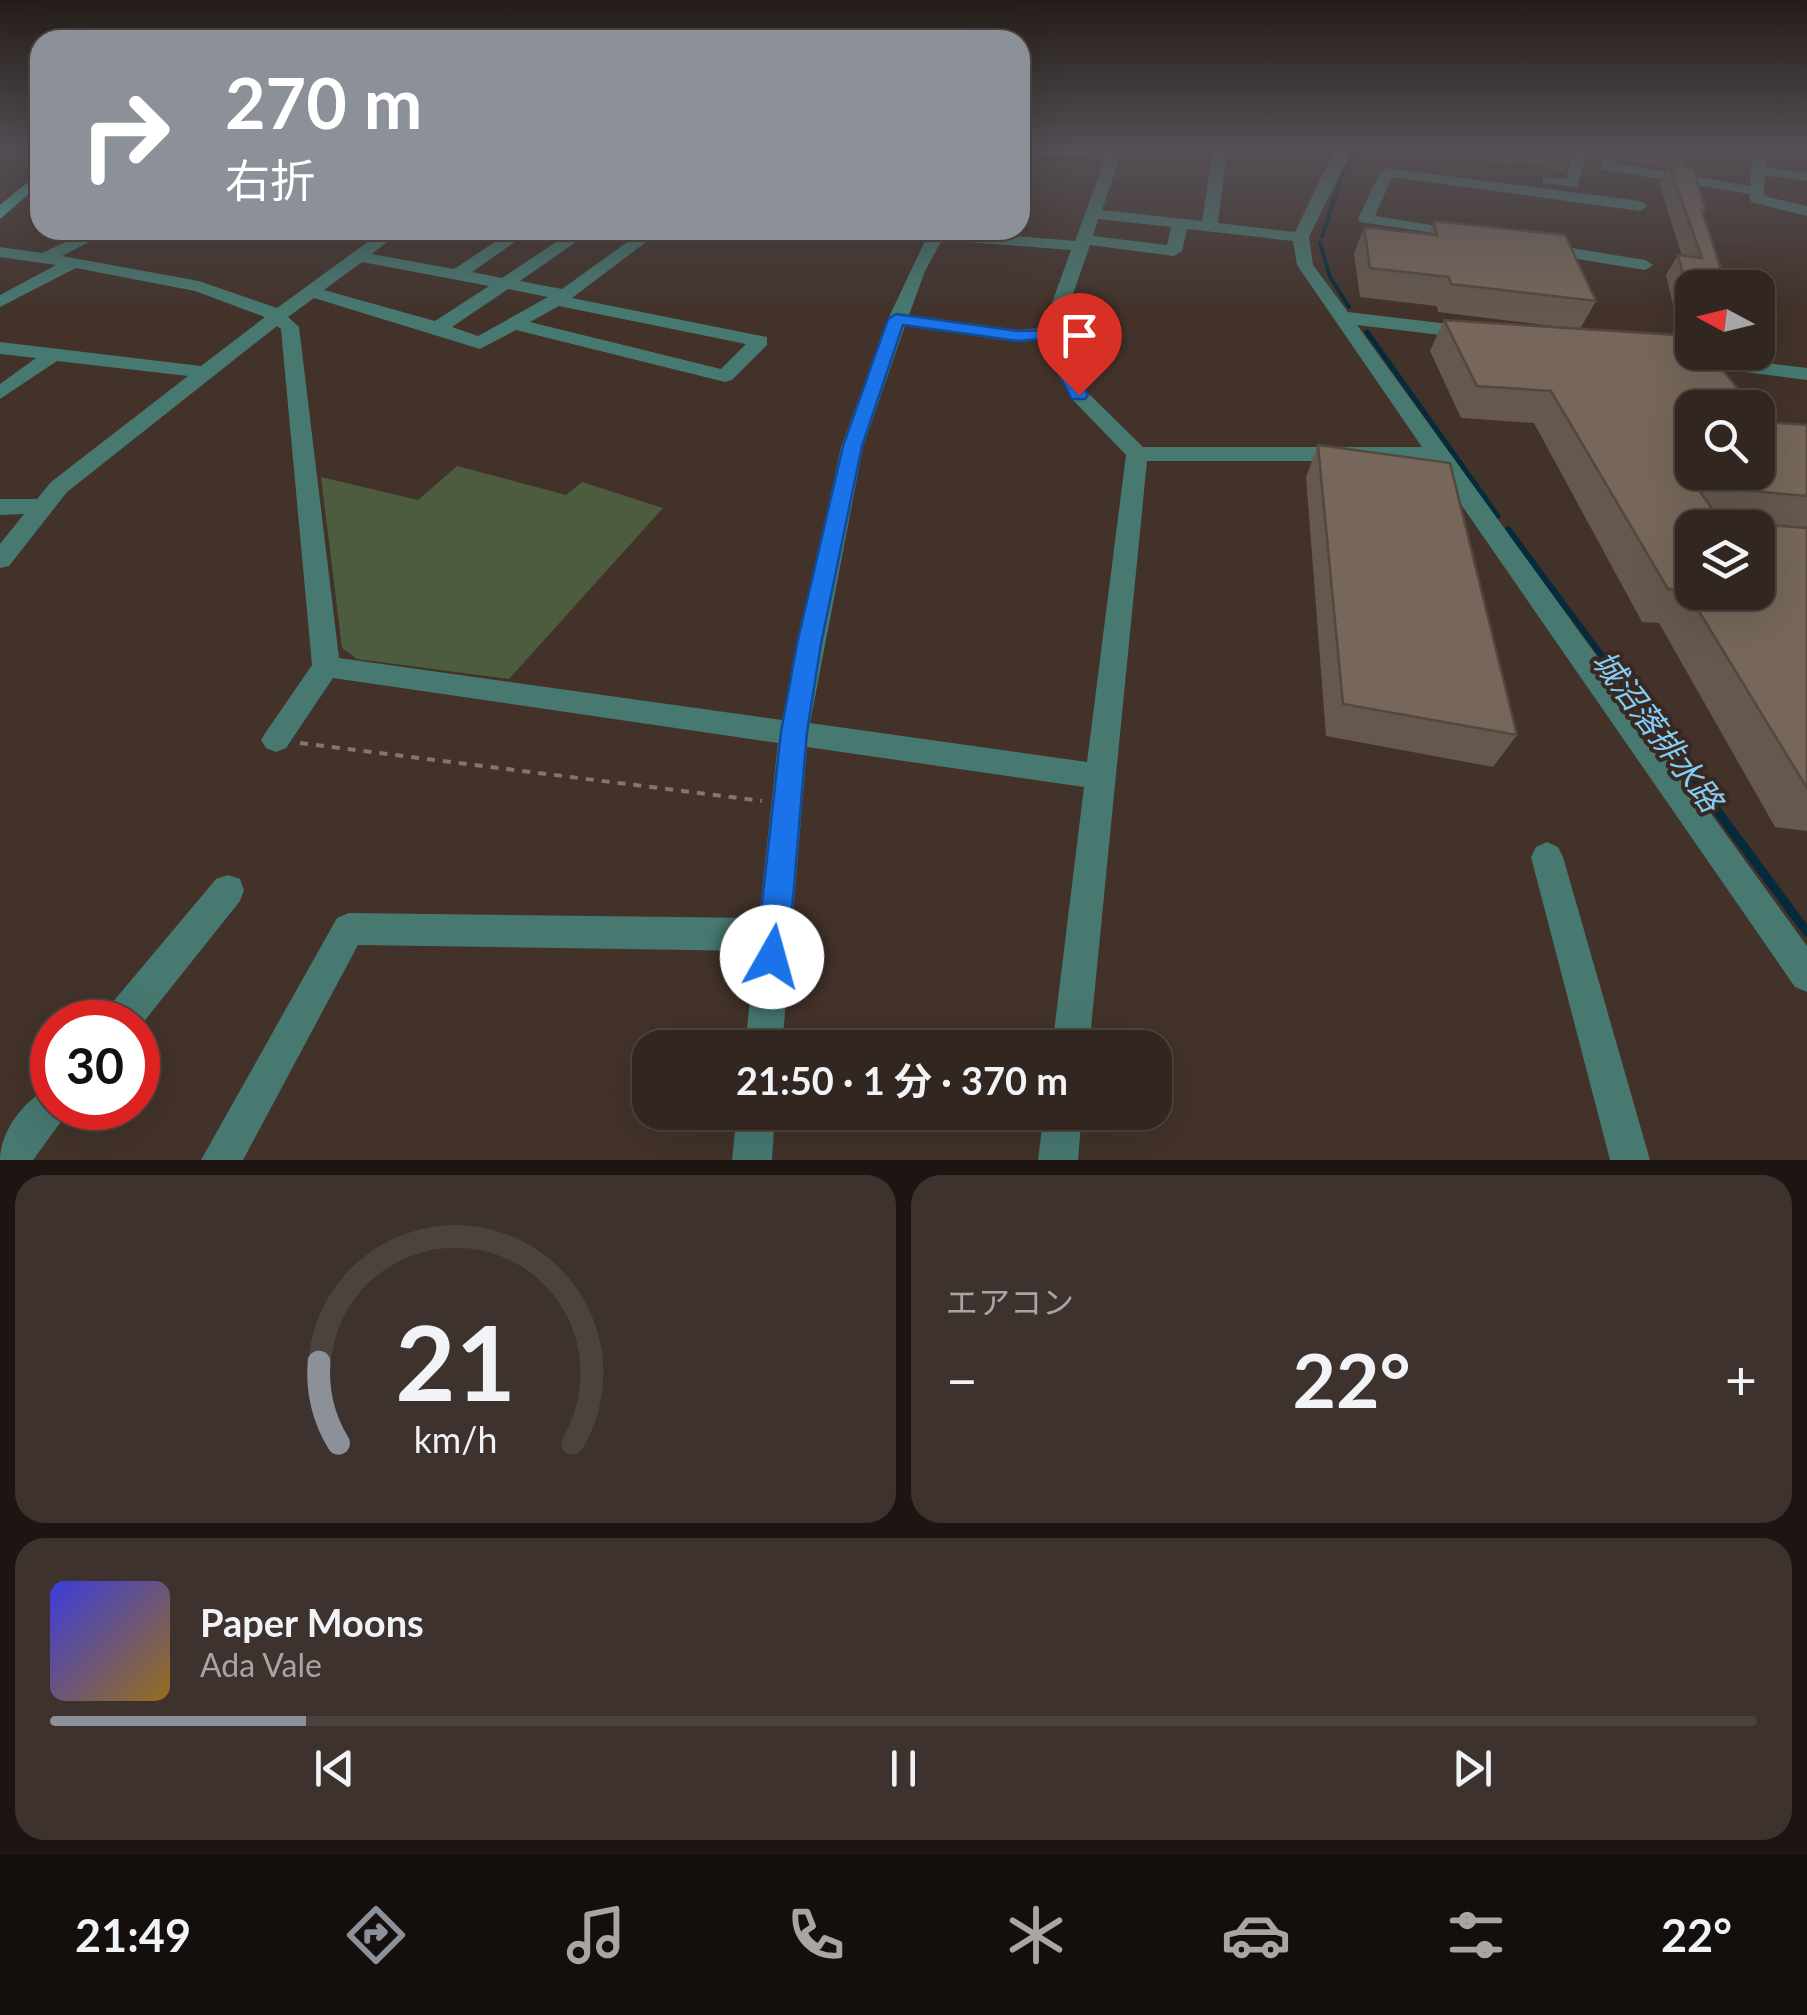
<!DOCTYPE html>
<html lang="ja">
<head>
<meta charset="utf-8">
<style>
  :root { --surface:#322620; --page:#3d322d; --text:#f1f3f6; --muted:#a8a5a5; --line:#4d433e; --accent:#8c9099 }
  body { margin:0; font-family:Lato,"Noto Sans JP",sans-serif; background:var(--page); color:var(--text); height:100vh; display:flex; flex-direction:column; font-size:38px; white-space:nowrap }
  * { box-sizing:border-box; margin:0 }
  p { font-size:32px; color:var(--muted) }
  .icon { flex:none; width:55px; height:55px; fill:none; stroke:currentColor; stroke-width:2; stroke-linecap:round; stroke-linejoin:round }
  .map { position:relative; height:1160px; overflow:hidden }
  .panel { display:flex; flex-direction:column; gap:15px; padding:15px; background:#1c1512; flex:1 }
  .panel>* { flex:none }
  .banner { position:absolute; left:30px; top:30px; width:1000px; height:210px; border-radius:30px; box-shadow:0 10px 40px #0002,0 0 0 2px var(--line); background:#8c9099; color:#fff; overflow:hidden }
  .needle { width:65px; rotate:277deg }
  .fabs { position:absolute; left:1675px; top:270px; display:grid; gap:20px }
  .fabs a { display:grid; place-items:center; width:100px; height:100px; border-radius:20px; background:var(--surface); box-shadow:0 10px 40px #0002,0 0 0 2px var(--line); font-size:50px }
  .speed { position:absolute; left:30px; top:1000px; display:flex; gap:20px; font-size:50px; font-weight:700; text-align:center }
  .speed>* { display:grid; place-content:center; width:130px; height:130px; border-radius:50%; background:var(--surface); box-shadow:0 10px 40px #0002,0 0 0 2px var(--line); line-height:1 }
  .speed .limit { border:15px solid #d22; background:#fff; color:#111 }
  .pin { position:absolute; display:grid; place-items:center; width:85px; height:85px; color:#fff; margin:-102px -42px; border-radius:50% 50% 50% 0; rotate:-45deg; box-shadow:0 0 10px #0007 }
  .pin .icon { rotate:45deg }
  .me { position:absolute; width:110px; margin:-55px; rotate:7deg; stroke-linejoin:round; filter:drop-shadow(0 0 8px #0008) }
  .turn { display:flex; align-items:center; gap:35px; height:210px; padding:0 30px; font-size:45px }
  .turn .icon { width:130px; height:130px; stroke-width:2.5 }
  .turn b { display:block; font-size:70px; line-height:85px }
  .big { font-size:75px; font-weight:700; line-height:1.1 }
  .panel .card { flex:1; display:flex; flex-direction:column; justify-content:center; gap:15px; min-width:0; padding:0 35px; border-radius:30px; background:var(--page) }
  .panel .dial { align-items:center; gap:0 }
  .dial svg { height:260px; overflow:visible; fill:none; stroke:var(--line); stroke-width:7; stroke-linecap:round; text-anchor:middle }
  .dial text { fill:var(--text); stroke:none }
  .song { display:flex; align-items:center; gap:30px }
  .cover { width:120px; height:120px; border-radius:15px; background:linear-gradient(135deg,hsl(240 70% 55%),hsl(40 70% 35%)) }
  .played { height:10px; border-radius:5px; background:linear-gradient(90deg,var(--accent) 15%,var(--line) 15%) }
  .keys { display:flex; justify-content:space-around; direction:ltr }
  .heat { display:flex; justify-content:space-between; align-items:center; font-size:55px; direction:ltr }
  .panel .tiles { flex:1; display:grid; gap:15px; grid-template-columns:1fr 1fr }
  .card:last-child { grid-column:span 2 }
  .trip { position:absolute; left:632px; top:1030px; width:540px; height:100px; border-radius:30px; background:var(--surface); box-shadow:0 10px 40px #0002,0 0 0 2px var(--line); font-weight:700; line-height:100px; text-align:center }
  .tab-bar { display:flex; height:160px; justify-content:space-around; align-items:center; background:#140f0d; color:var(--muted) }
  .tab-bar .icon { width:70px; height:70px }
  .tab-bar .active { color:var(--accent) }
  .tab-bar b { font-size:45px; color:var(--text) }
  .map>svg:first-child { display:block }
  .green { fill:#4d5c3e }
  .lines { fill:none; stroke-linecap:round; stroke-linejoin:round }
  .stream-far3 { stroke:#042b3c; stroke-width:4 }
  .stream-far2 { stroke:#042b3c; stroke-width:5 }
  .stream-far1 { stroke:#042b3c; stroke-width:6 }
  .stream { stroke:#042b3c; stroke-width:9 }
  .path { stroke:#84766f; stroke-width:4; stroke-dasharray:8 8; stroke-linecap:butt }
  .minor { fill:#477971; fill-rule:evenodd }
  .major { fill:#47baaa; fill-rule:evenodd }
  .wall { fill:#65594d }
  .shaded-wall { fill:#53483f }
  .building { fill:#76675a; stroke:#53483f; stroke-width:2.5; fill-rule:evenodd }
  .route { fill:#1a73e8; stroke:#114b97; stroke-width:2.5 }
  .labels { text-anchor:middle; stroke-width:8; stroke-linejoin:round; paint-order:stroke }
  .water-label { font-size:32px; font-style:italic; fill:#82cef6; stroke:#382820 }
</style>
</head>
<body>
<div class="map">
<svg width="1807" height="1160" viewBox="0 0 1807 1160">
  <rect width="100%" height="100%" fill="#42322a"/>
  <!-- green -->
  <path class="green" d="M457,466L566,495L582,482L663,508L509,679L357,659L342,648L321,477L418,500Z"/>
  <g class="lines">
    <!-- stream-far3 -->
    <g class="stream-far3">
      <path d="M1322,237L1343,172L1362,150"/>
      <path d="M1320,243L1330,277L1349,307"/>
    </g>
    <!-- stream-far2 -->
    <path class="stream-far2" d="M1367,332L1498,516"/>
    <!-- stream-far1 -->
    <path class="stream-far1" d="M1508,529L1711,803"/>
    <!-- stream -->
    <path class="stream" d="M1710,801L1807,932"/>
    <!-- path -->
    <path class="path" d="M300,743L762,801"/>
    <!-- minor -->
    <g class="minor">
      <path d="M1028,150H1122L1102,210L1202,221L1213,150H1227L1218,223L1295,232L1333,153L1352,150L1309,237L1313,265L1348,312L1474,327L1483,333L1474,339L1357,325L1807,946V992L1795,987L1431,461H1147L1089,1048H1052L1084,787L807,747L782,1048H745L755,951L358,945L243,1160H201L337,918L349,913L759,918L778,743L333,678L286,748L276,752L266,748L261,740L266,732L312,665L281,329L277,326L67,492L9,566L0,568V544L24,514L0,515V499H37L51,482L188,376L57,361L0,399V384L36,358L0,354V342L201,366L265,317L195,291L76,268L0,307V295L56,265L0,257V247L42,253L91,230H112L62,256L199,281L277,308L384,230H402L372,254L454,269L513,230H532L472,272L502,278L574,230H593L520,281L562,289L644,230H662L572,298L767,337V345L732,380L725,382L516,330L480,349L314,298L288,317L299,327L339,658L782,720L841,447L888,319L926,239L876,235L868,230H945L1075,241L1105,159L1035,154ZM1098,219L1171,227L1167,245L1093,236ZM1187,229L1293,241L1297,265L1422,447H1143L1087,392L1057,340L1090,245L1174,256L1182,251ZM942,240L1071,250L1043,328L1018,330L909,315L925,271ZM362,262L489,286L435,321L324,290ZM508,289L548,297L478,336L452,327ZM559,306L746,344L721,369L530,322ZM905,326L1018,342L1039,340L1072,399L1126,455L1087,762L810,723L863,447Z"/>
      <path d="M1574,150H1588L1577,187L1543,183V177L1566,179Z"/>
      <path d="M1602,150H1616L1614,163L1750,186L1753,150H1767L1766,167L1807,173V181L1765,175L1764,196L1807,206V216L1751,202L1749,194L1601,169Z"/>
      <path d="M1387,168L1640,201L1648,206L1640,211L1392,177L1375,216L1462,230L1468,232V238L1360,222L1358,219L1380,172Z"/>
      <path d="M1541,243L1645,260L1653,265L1645,270L1535,252V244Z"/>
      <path d="M1682,353L1807,368V380L1675,363V355Z"/>
      <path d="M1547,842L1558,847L1563,857L1650,1160H1610L1531,857L1536,847Z"/>
      <path d="M228,875L240,879L244,890L240,901L138,1029V1022H102L107,1009L216,879Z"/>
      <path d="M52,1087V1108H71L33,1160H0C0,1131 25,1098 52,1087Z"/>
      <path d="M737,1112H775L772,1160H732Z"/>
      <path d="M1044,1112H1082L1078,1160H1038Z"/>
    </g>
    <!-- major -->
    <path class="major" d="M40,172V184L0,219V205Z"/>
  </g>
  <!-- wall -->
  <g class="wall">
    <path d="M1434,150H1574L1564,171L1522,163L1508,165Z"/>
    <path d="M1620,150H1691L1681,167L1706,211L1703,215L1727,288H1692V332L1679,330L1666,275L1678,255L1682,256L1659,183L1667,168L1619,160Z"/>
    <path d="M1434,221L1596,301L1580,329L1766,422L1807,425V831L1775,827L1659,623L1642,622L1534,423L1461,418L1430,351L1444,320L1568,328L1438,312L1437,306L1360,297L1354,254L1364,227L1429,234Z"/>
    <path d="M1318,445L1517,735L1493,767L1326,736L1306,477Z"/>
  </g>
  <!-- shaded-wall -->
  <path class="shaded-wall" d="M1514,150H1528L1522,163L1508,165Z"/>
  <!-- building -->
  <g class="building">
    <path d="M1669,164L1693,168L1706,211L1702,210L1727,288H1692V310L1678,255L1702,258Z"/>
    <path d="M1434,221L1565,235L1596,301L1451,284L1449,277L1370,268L1364,227L1437,235Z"/>
    <path d="M1444,320L1692,336V352H1708L1754,408H1692V472H1758V412L1766,422L1807,425V496L1696,486L1721,521L1807,528V788L1686,590L1668,589L1551,391L1477,386ZM1692,528H1758V592H1692Z"/>
    <path d="M1318,445L1450,463L1517,735L1343,704Z"/>
  </g>
  <!-- sky -->
  <linearGradient id="sky" x2="0" y2="1"><stop stop-color="#241c17"/><stop offset="0.48" stop-color="#544f55"/><stop offset="1" stop-color="#544f55" stop-opacity="0"/></linearGradient>
  <rect width="1807" height="312" fill="url(#sky)"/>
  <!-- route -->
  <path class="route" d="M896,314L1018,331L1057,330V340L1088,395L1085,399H1072L1040,339L1018,341L903,325L862,446L821,644L807,732L788,957L783,968L772,973L761,968L756,957L781,732L797,644L843,446L888,319Z"/>
  <g class="labels">
    <!-- water labels -->
    <g class="water-label">
      <text transform="translate(1657 731) rotate(53)" y="11">城沼落排水路</text>
    </g>
  </g>
</svg>
<div class="fabs">
<a><svg class="needle" viewBox="-14 -14 28 28"><path d="M0-13l5 13h-10z" fill="#e53935"/><path d="M0 13l5-13h-10z" fill="#a8a5a5"/></svg></a>
<a><svg class="icon" aria-label="search" viewBox="0 0 24 24"><circle cx="10" cy="10" r="6"/><path d="M15 15l6 6"/></svg></a>
<a><svg class="icon" aria-label="layers" viewBox="0 0 24 24"><path d="M12 4l9 5-9 5-9-5zM3 14l9 5 9-5"/></svg></a>
</div>
<div class="speed"><div class="limit">30</div></div>
<div class="pin" style="left:1079px;top:395px;background:#d93025"><svg class="icon" aria-label="arrive" viewBox="0 0 24 24"><path d="M6 21V4h12l-3 4 3 4H6"/></svg></div>
<svg class="me" style="left:772px;top:957px" viewBox="-20 -20 40 40"><circle r="19" fill="#fff"/><path d="M0-13L10 11 0 6-10 11z" fill="#1a73e8"/></svg>
<div class="trip">21:50 · 1 分 · 370 m</div>
<div class="banner">
<div class="turn"><svg class="icon" aria-label="right" viewBox="0 0 24 24"><path d="M7 20v-9h11M14 6l5 5-5 5"/></svg><div><b>270 m</b>右折</div></div>
</div>
</div>
<section class="panel">
<div class="tiles">
<div class="card dial"><svg viewBox="0 0 100 80">
<path d="M14 69A42 42 0 1 1 86 69"/>
<path d="M14 69A42 42 0 0 1 8 44" stroke="#8c9099"/>
<text x="50" y="56" font-size="32" font-weight="700">21</text>
<text x="50" y="72" font-size="11">km/h</text>
</svg></div>
<div class="card"><p>エアコン</p>
<div class="heat"><a>−</a><b class="big">22°</b><a>+</a></div>
</div>
<div class="card">
<div class="song"><i class="cover"></i><div><b>Paper Moons</b><p>Ada Vale</p></div></div>
<div class="played"></div>
<div class="keys"><svg class="icon" aria-label="previous" viewBox="0 0 24 24"><path d="M18 5L8 12l10 7zM5 5v14"/></svg><svg class="icon" aria-label="pause" viewBox="0 0 24 24"><path d="M8 5v14M16 5v14"/></svg><svg class="icon" aria-label="next" viewBox="0 0 24 24"><path d="M6 5l10 7-10 7zM19 5v14"/></svg></div>
</div>
</div>
</section>
<nav class="tab-bar">
<b>21:49</b>
<svg class="icon active" aria-label="directions" viewBox="0 0 24 24"><path d="M12 3l9 9-9 9-9-9zM9 14v-3h6M13 9l2 2-2 2"/></svg>
<svg class="icon" aria-label="music" viewBox="0 0 24 24"><path d="M9 18V5l10-2v13"/><circle cx="6" cy="18" r="3"/><circle cx="16" cy="16" r="3"/></svg>
<svg class="icon" aria-label="phone" viewBox="0 0 24 24"><path d="M5 4h4l2 5-3 2q2 4 5 5l2-3 5 2v4C11 20 4 13 5 4z"/></svg>
<svg class="icon" aria-label="climate" viewBox="0 0 24 24"><path d="M12 3v18M4 7l16 10M4 17L20 7"/></svg>
<svg class="icon" aria-label="car" viewBox="0 0 24 24"><path d="M5 17H2v-5l4-1 3-4h7l3 4 3 1v5h-3M9 17h6M6 11h13"/><circle cx="7" cy="17" r="2"/><circle cx="17" cy="17" r="2"/></svg>
<svg class="icon" aria-label="filters" viewBox="0 0 24 24"><path d="M4 7h16M4 17h16"/><circle cx="9" cy="7" r="2"/><circle cx="15" cy="17" r="2"/></svg>
<b>22°</b>
</nav>
</body>
</html>
